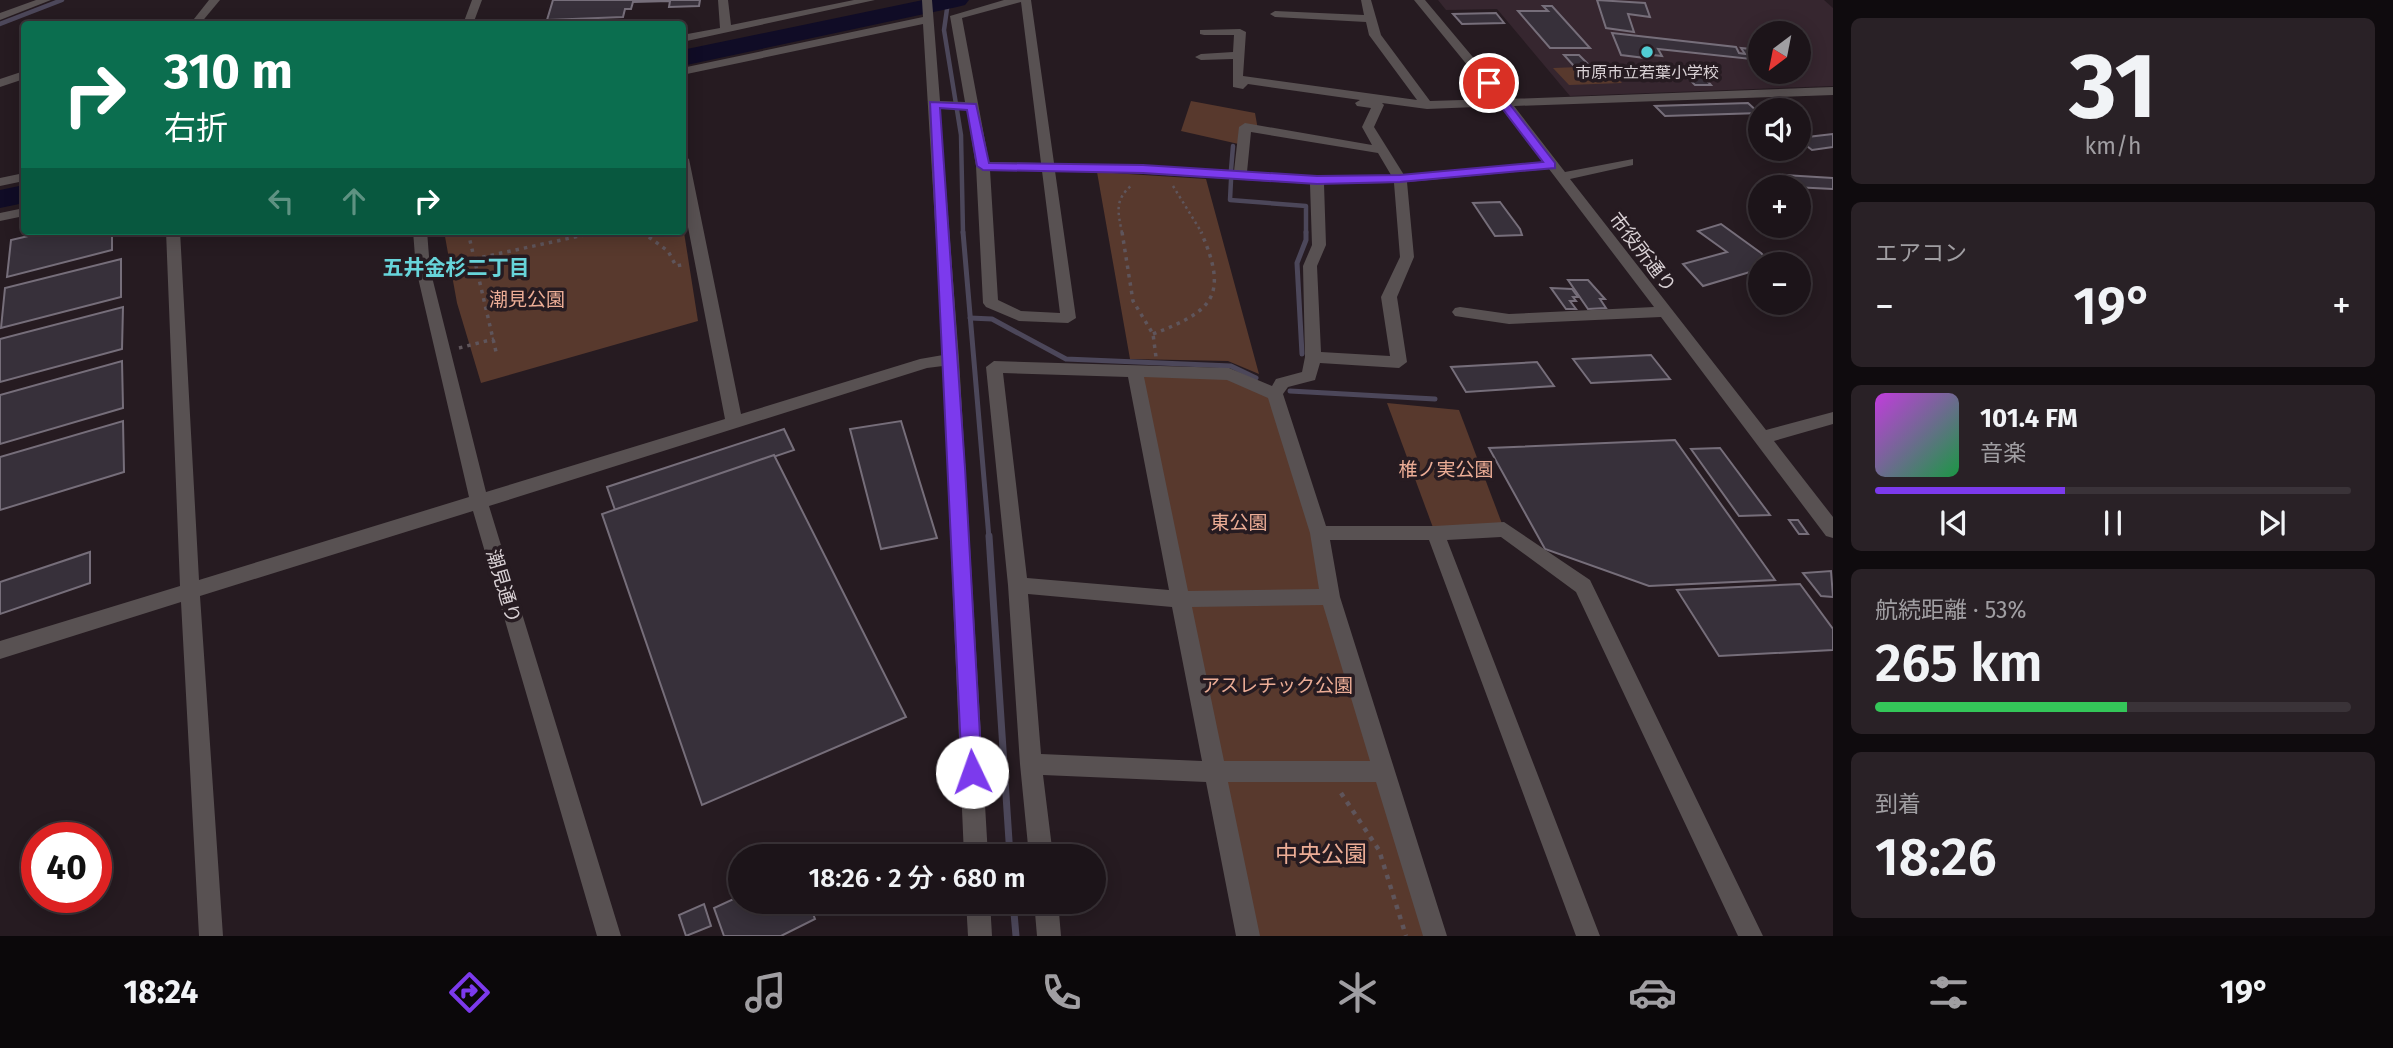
<!DOCTYPE html>
<html lang="ja">
<head>
<meta charset="utf-8">
<style>
  :root { --surface:#1c1419; --page:#292126; --text:#f1f3f6; --muted:#a09ea2; --line:#3a3338; --accent:#7c3aed }
  body { margin:0; font-family:"Fira Sans","Noto Sans JP",sans-serif; background:var(--page); color:var(--text); height:100vh; display:flex; flex-direction:column; font-size:26px; white-space:nowrap }
  * { box-sizing:border-box; margin:0 }
  p { font-size:23px; color:var(--muted) }
  .icon { flex:none; width:38px; height:38px; fill:none; stroke:currentColor; stroke-width:2; stroke-linecap:round; stroke-linejoin:round }
  .map { position:relative; flex:1; overflow:hidden }
  .details { display:flex; flex-direction:column; gap:18px; padding:18px; background:#0f0b0e; width:560px }
  .details>* { flex:none }
  .banner { position:absolute; left:21px; top:21px; width:665px; height:214px; border-radius:7px; box-shadow:0 4px 18px #0003,0 0 0 2px var(--line); background:#0b6e4f; color:#fff; overflow:hidden }
  .needle { width:46px; rotate:212deg }
  .controls { position:absolute; left:1748px; top:21px; display:grid; gap:14px }
  .controls a { display:grid; place-items:center; width:63px; height:63px; border-radius:50%; background:var(--surface); box-shadow:0 4px 18px #0003,0 0 0 2px var(--line); font-size:35px }
  .speed { position:absolute; left:21px; top:822px; display:flex; gap:14px; font-size:35px; font-weight:700; text-align:center }
  .speed>* { display:grid; place-content:center; width:91px; height:91px; border-radius:50%; background:var(--surface); box-shadow:0 4px 18px #0003,0 0 0 2px var(--line); line-height:1 }
  .speed .limit { border:10px solid #d22; background:#fff; color:#111 }
  .pin { position:absolute; display:grid; place-items:center; width:60px; height:60px; color:#fff; margin:-30px; border:4px solid #fff; border-radius:50%; box-shadow:0 2px 7px #0007 }
  .me { position:absolute; width:77px; margin:-38px; rotate:357deg; stroke-linejoin:round; filter:drop-shadow(0 0 5px #0008) }
  .turn { display:flex; align-items:center; gap:24px; height:147px; padding:0 28px; font-size:32px }
  .turn .icon { width:91px; height:91px; stroke-width:2.5 }
  .turn b { display:block; font-size:49px; line-height:60px }
  .lanes { display:flex; align-items:center; height:66px; padding:0 28px; background:#0003; justify-content:center; gap:35px; direction:ltr }
  .lanes .off { opacity:.35 }
  .big { font-size:52px; font-weight:600; line-height:1.1 }
  .details .widget { flex:1; display:flex; flex-direction:column; justify-content:center; gap:10px; min-width:0; padding:0 24px; border-radius:10px; background:var(--page) }
  .details .dial { align-items:center; gap:0 }
  .dial b { font-size:91px; line-height:1 }
  .song { display:flex; align-items:center; gap:21px }
  .cover { width:84px; height:84px; border-radius:10px; background:linear-gradient(135deg,hsl(290 70% 55%),hsl(140 70% 35%)) }
  .played { height:7px; border-radius:4px; background:linear-gradient(90deg,var(--accent) 40%,var(--line) 40%) }
  .keys { display:flex; justify-content:space-around; direction:ltr }
  .heat { display:flex; justify-content:space-between; align-items:center; font-size:38px; direction:ltr }
  .charge { height:10px; border-radius:5px; background:linear-gradient(90deg,#34c759 53%,var(--line) 0) }
  .trip { position:absolute; left:728px; top:844px; width:378px; height:70px; border-radius:35px; background:var(--surface); box-shadow:0 4px 18px #0003,0 0 0 2px var(--line); font-weight:600; line-height:70px; text-align:center }
  .tabs { display:flex; height:112px; justify-content:space-around; align-items:center; background:#0b080a; color:var(--muted) }
  .tabs .icon { width:49px; height:49px }
  .tabs .active { color:var(--accent) }
  .tabs b { font-size:32px; color:var(--text) }
  main { display:flex; flex:1; min-height:0 }
  .map>svg:first-child { display:block }
  .built { fill:#36262f; fill-rule:evenodd }
  .green { fill:#58392d }
  .lines { fill:none; stroke-linecap:round; stroke-linejoin:round }
  .stream-far2 { stroke:#4c475a; stroke-width:4.5 }
  .stream-far1 { stroke:#4c475a; stroke-width:5 }
  .stream { stroke:#4c475a; stroke-width:7 }
  .river { fill:#100c26; fill-rule:evenodd }
  .building { fill:#37303a; stroke:#766e7a; stroke-width:2 }
  .path-far2 { stroke:#5f555b; stroke-width:2.5; stroke-dasharray:2.5 3.5; stroke-linecap:butt }
  .path-far1 { stroke:#5f555b; stroke-width:3.5; stroke-dasharray:3.5 5; stroke-linecap:butt }
  .path { stroke:#5f555b; stroke-width:4.5; stroke-dasharray:4.5 6; stroke-linecap:butt }
  .minor { fill:#585152; fill-rule:evenodd }
  .route { fill:#7c3aed; stroke:#51269a; stroke-width:2 }
  .poi-dot { fill:#51ccd3; stroke:#261b21; stroke-width:2.5 }
  .labels { text-anchor:middle; stroke-width:7; stroke-linejoin:round; paint-order:stroke }
  .far-poi-label { font-size:16px; fill:#d8d0d4; stroke:#261b21 }
  .street-label { font-size:19px; fill:#d8d0d4; stroke:#261b21 }
  .park-label { font-size:19px; fill:#ecad96; stroke:#261b21 }
  .neighbourhood-label { font-size:21px; font-weight:bold; fill:#67d4da; stroke:#261b21 }
  .near-park-label { font-size:23px; fill:#ecad96; stroke:#261b21 }
</style>
</head>
<body>
<main>
<div class="map">
<svg width="1833" height="936" viewBox="0 0 1833 936">
  <rect width="100%" height="100%" fill="#261b21"/>
  <!-- built -->
  <path class="built" d="M1438,0H1824L1833,8V86L1570,96L1497,9L1446,10ZM1760,33H1799V72H1760Z"/>
  <!-- green -->
  <g class="green">
    <path d="M1605,66L1622,83L1569,85L1553,68Z"/>
    <path d="M1191,101L1255,113L1258,130L1245,128L1243,145L1181,131Z"/>
    <path d="M1097,172L1206,179L1259,374L1228,361L1130,359Z"/>
    <path d="M683,226L698,321L481,383L457,303L444,231H682Z"/>
    <path d="M1135,372L1229,374L1275,394L1435,936H1248Z"/>
    <path d="M1387,403L1459,410L1504,529L1435,533Z"/>
  </g>
  <g class="lines">
    <!-- stream-far2 -->
    <g class="stream-far2">
      <path d="M948,2L944,30L961,135L963,233"/>
      <path d="M0,24L62,0"/>
      <path d="M1231,170L1233,146"/>
      <path d="M1231,180L1230,200L1306,206V233"/>
    </g>
    <!-- stream-far1 -->
    <g class="stream-far1">
      <path d="M963,232L989,538"/>
      <path d="M970,318L992,319L1066,359L1231,366L1256,378"/>
      <path d="M1302,354L1297,263L1306,240V232"/>
      <path d="M1290,391L1435,399"/>
    </g>
    <!-- stream -->
    <g class="stream">
      <path d="M989,536L1010,856"/>
      <path d="M1013,901L1016,936"/>
    </g>
    <!-- river -->
    <g class="river">
      <path d="M923,0H969L965,5L957,7L682,66V50Z"/>
      <path d="M24,185V203L0,208V190Z"/>
    </g>
  </g>
  <!-- building -->
  <g class="building">
    <path d="M553,0H700L699,6L669,7L670,1L633,2L631,9H625L623,17L547,20Z"/>
    <path d="M1597,0L1645,3L1650,17L1628,14L1634,32L1606,28Z"/>
    <path d="M1543,6H1552L1590,48H1550L1518,11H1548Z"/>
    <path d="M1496,13L1504,23L1462,24L1453,14Z"/>
    <path d="M1612,33L1736,47L1739,53L1745,54L1741,48L1760,50V60L1658,49L1662,56L1643,54L1645,58L1621,55Z"/>
    <path d="M1564,55H1579L1589,65H1573Z"/>
    <path d="M1687,77H1704L1711,85H1695Z"/>
    <path d="M1748,103L1759,113L1665,116L1655,106Z"/>
    <path d="M1833,134V147L1812,150L1799,140V138Z"/>
    <path d="M1784,175L1833,178V189L1793,187Z"/>
    <path d="M1500,202L1520,229L1522,235L1495,236L1473,203Z"/>
    <path d="M1721,224L1761,253L1772,264H1760V269L1703,286L1683,264L1727,252L1698,231Z"/>
    <path d="M50,231H112V250L7,277L11,240Z"/>
    <path d="M121,259V297L1,328L5,288Z"/>
    <path d="M1568,280H1588L1605,299H1600L1606,308L1588,309Z"/>
    <path d="M1551,288L1572,289L1578,297H1573L1576,301H1570L1576,309H1566Z"/>
    <path d="M123,307L122,349L0,382V339Z"/>
    <path d="M1651,355L1670,379L1591,383L1573,359Z"/>
    <path d="M122,361L123,408L0,444V395Z"/>
    <path d="M1537,362L1554,386L1466,392L1451,367Z"/>
    <path d="M123,421L124,472L0,510V457Z"/>
    <path d="M901,421L937,538L881,549L850,429Z"/>
    <path d="M784,429L794,450L615,510L607,487Z"/>
    <path d="M1675,440L1775,580L1649,586L1545,549L1489,448Z"/>
    <path d="M1720,448L1770,515L1739,516L1691,449Z"/>
    <path d="M774,455L906,717L702,805L602,514Z"/>
    <path d="M1789,520H1798L1808,534H1799Z"/>
    <path d="M90,552V583L0,614V582Z"/>
    <path d="M1831,571L1833,597L1821,596L1803,573Z"/>
    <path d="M1800,584L1833,629V650L1719,656L1677,590Z"/>
    <path d="M740,896V901H808L815,919L781,936H724L714,908Z"/>
    <path d="M704,904L711,926L686,936L679,915Z"/>
  </g>
  <g class="lines">
    <!-- path-far2 -->
    <g class="path-far2">
      <path d="M1173,186L1202,233"/>
      <path d="M641,231L644,233"/>
      <path d="M590,233L601,231"/>
      <path d="M1122,233C1118,212 1114,200 1132,185"/>
    </g>
    <!-- path-far1 -->
    <g class="path-far1">
      <path d="M468,232L497,356"/>
      <path d="M642,232L668,251L676,266L686,264"/>
      <path d="M1122,232L1133,301L1153,334L1156,357"/>
      <path d="M474,259L598,232"/>
      <path d="M1153,334C1213,311 1229,296 1201,232"/>
      <path d="M459,348L494,339"/>
    </g>
    <!-- path -->
    <path class="path" d="M1341,793L1379,850L1406,936"/>
    <!-- minor -->
    <g class="minor">
      <path d="M36,0H51L0,20V13Z"/>
      <path d="M209,0H220L200,24H190Z"/>
      <path d="M472,0H482L473,24H463Z"/>
      <path d="M718,0H728L731,25L854,0H875L682,42V35L720,28Z"/>
      <path d="M922,0H932L940,101L965,102L950,16L1004,0H1031L1054,163L1234,171L1239,127L1245,123L1372,145L1362,127L1371,108L1357,106L1355,103L1360,100L1248,84L1243,89L1233,87V59L1201,60L1195,57L1201,54L1233,52L1234,35H1204L1200,34V30L1240,29L1246,32L1243,76L1417,100L1369,35L1366,22L1275,17L1270,14L1275,11L1364,15L1361,0H1371L1381,35L1430,101L1495,99L1414,0H1425L1508,99L1833,87V95L1514,106L1565,172L1633,159V165L1570,179L1766,430L1833,412V424L1774,441L1833,517V538L1826,536L1661,317L1509,324L1455,316L1452,312L1455,308L1460,307L1509,314L1654,307L1549,169L1407,182L1414,257L1397,297L1407,362L1399,368L1320,363L1315,380L1288,387L1283,394L1326,526H1435L1504,522L1590,580L1763,936H1738L1576,592L1501,537L1447,540L1600,936H1576L1429,540H1330L1340,597L1447,936H1423L1376,782H1228L1260,936H1236L1206,782L1043,775L1053,856H1029L1020,764L1008,585L986,367L994,361L1229,368L1272,386L1276,379L1302,372L1305,357L1303,266L1312,245L1310,184L1118,172L1055,171L1076,318L1068,323L1019,321L986,307L983,303L976,166L967,110L940,109L959,359L988,856H964L943,366L927,368L489,506L621,936H597L473,511L200,596L223,936H199L181,602L0,659V641L180,586L166,231H180L199,580L469,497L416,269L413,231H427L430,269L486,492L725,419L682,196V155L689,159L741,414L920,359L943,355L923,24L682,75V68L923,17ZM1021,2L1041,163L989,162L962,18ZM1382,103L1427,109L1501,106L1543,162L1404,175L1374,127L1384,105ZM1251,132L1378,153L1391,175L1317,176L1247,172ZM990,170L1042,171L1060,313L1021,311L998,300ZM1394,183L1400,257L1381,297L1390,356L1321,352L1317,266L1326,245L1324,184ZM1003,373L1128,377L1169,590L1027,578ZM1144,377L1227,380L1268,398L1310,533L1319,589L1188,591ZM1028,594L1172,607L1202,761L1041,754ZM1323,605L1370,761H1224L1192,607Z"/>
      <path d="M24,71V79L0,87V79Z"/>
      <path d="M24,173V181L0,186V178Z"/>
      <path d="M24,208V216L0,221V213Z"/>
      <path d="M966,901H990L992,936H968Z"/>
      <path d="M1034,901H1058L1061,936H1037Z"/>
    </g>
  </g>
  <!-- route -->
  <path class="route" d="M1489,80L1492,81L1555,163V168L1400,182L1317,184L1143,173L983,170L977,166L967,110L940,108L965,468L982,772L979,779L972,782L965,779L962,772L930,102L976,104L989,163L1143,165L1317,176L1400,175L1543,162L1483,83Z"/>
  <!-- markers -->
  <circle class="poi-dot" cx="1647" cy="52" r="7"/>
  <g class="labels">
    <!-- far-poi labels -->
    <g class="far-poi-label">
      <text x="1647" y="78">市原市立若葉小学校</text>
    </g>
    <!-- street labels -->
    <g class="street-label">
      <text transform="translate(1643 252) rotate(52)" y="7">市役所通り</text>
      <text transform="translate(504 586) rotate(73)" y="7">潮見通り</text>
    </g>
    <!-- park labels -->
    <g class="park-label">
      <text x="527" y="306">潮見公園</text>
      <text x="1446" y="476">椎ノ実公園</text>
      <text x="1239" y="529">東公園</text>
      <text x="1277" y="692">アスレチック公園</text>
    </g>
    <!-- neighbourhood labels -->
    <g class="neighbourhood-label">
      <text x="456" y="275">五井金杉二丁目</text>
    </g>
    <!-- near-park labels -->
    <g class="near-park-label">
      <text x="1321" y="862">中央公園</text>
    </g>
  </g>
</svg>
<div class="controls">
<a><svg class="needle" viewBox="-14 -14 28 28"><path d="M0-13l5 13h-10z" fill="#e53935"/><path d="M0 13l5-13h-10z" fill="#a09ea2"/></svg></a>
<a><svg class="icon" aria-label="sound" viewBox="0 0 24 24"><path d="M4 9h4l5-4v14l-5-4H4zM17 9q2 3 0 6"/></svg></a>
<a>+</a>
<a>−</a>
</div>
<div class="speed"><div class="limit">40</div></div>
<div class="pin" style="left:1489px;top:83px;background:#d93025"><svg class="icon" aria-label="arrive" viewBox="0 0 24 24"><path d="M6 21V4h12l-3 4 3 4H6"/></svg></div>
<svg class="me" style="left:972px;top:772px" viewBox="-20 -20 40 40"><circle r="19" fill="#fff"/><path d="M0-13L10 11 0 6-10 11z" fill="#7c3aed"/></svg>
<div class="trip">18:26 · 2 分 · 680 m</div>
<div class="banner">
<div class="turn"><svg class="icon" aria-label="right" viewBox="0 0 24 24"><path d="M7 20v-9h11M14 6l5 5-5 5"/></svg><div><b>310 m</b>右折</div></div>
<div class="lanes"><svg class="icon off" aria-label="left" viewBox="0 0 24 24"><path d="M17 20v-9H6M10 6l-5 5 5 5"/></svg><svg class="icon off" aria-label="ahead" viewBox="0 0 24 24"><path d="M12 20V5M6 11l6-6 6 6"/></svg><svg class="icon" aria-label="right" viewBox="0 0 24 24"><path d="M7 20v-9h11M14 6l5 5-5 5"/></svg></div>
</div>
</div>
<section class="details">
<div class="widget dial"><b>31</b><p>km/h</p></div>
<div class="widget"><p>エアコン</p>
<div class="heat"><a>−</a><b class="big">19°</b><a>+</a></div>
</div>
<div class="widget">
<div class="song"><i class="cover"></i><div><b>101.4 FM</b><p>音楽</p></div></div>
<div class="played"></div>
<div class="keys"><svg class="icon" aria-label="previous" viewBox="0 0 24 24"><path d="M18 5L8 12l10 7zM5 5v14"/></svg><svg class="icon" aria-label="pause" viewBox="0 0 24 24"><path d="M8 5v14M16 5v14"/></svg><svg class="icon" aria-label="next" viewBox="0 0 24 24"><path d="M6 5l10 7-10 7zM19 5v14"/></svg></div>
</div>
<div class="widget"><p>航続距離 · 53%</p><b class="big">265 km</b><div class="charge"></div></div>
<div class="widget"><p>到着</p><b class="big">18:26</b></div>
</section>
</main>
<nav class="tabs">
<b>18:24</b>
<svg class="icon active" aria-label="directions" viewBox="0 0 24 24"><path d="M12 3l9 9-9 9-9-9zM9 14v-3h6M13 9l2 2-2 2"/></svg>
<svg class="icon" aria-label="music" viewBox="0 0 24 24"><path d="M9 18V5l10-2v13"/><circle cx="6" cy="18" r="3"/><circle cx="16" cy="16" r="3"/></svg>
<svg class="icon" aria-label="phone" viewBox="0 0 24 24"><path d="M5 4h4l2 5-3 2q2 4 5 5l2-3 5 2v4C11 20 4 13 5 4z"/></svg>
<svg class="icon" aria-label="climate" viewBox="0 0 24 24"><path d="M12 3v18M4 7l16 10M4 17L20 7"/></svg>
<svg class="icon" aria-label="car" viewBox="0 0 24 24"><path d="M5 17H2v-5l4-1 3-4h7l3 4 3 1v5h-3M9 17h6M6 11h13"/><circle cx="7" cy="17" r="2"/><circle cx="17" cy="17" r="2"/></svg>
<svg class="icon" aria-label="filters" viewBox="0 0 24 24"><path d="M4 7h16M4 17h16"/><circle cx="9" cy="7" r="2"/><circle cx="15" cy="17" r="2"/></svg>
<b>19°</b>
</nav>
</body>
</html>
